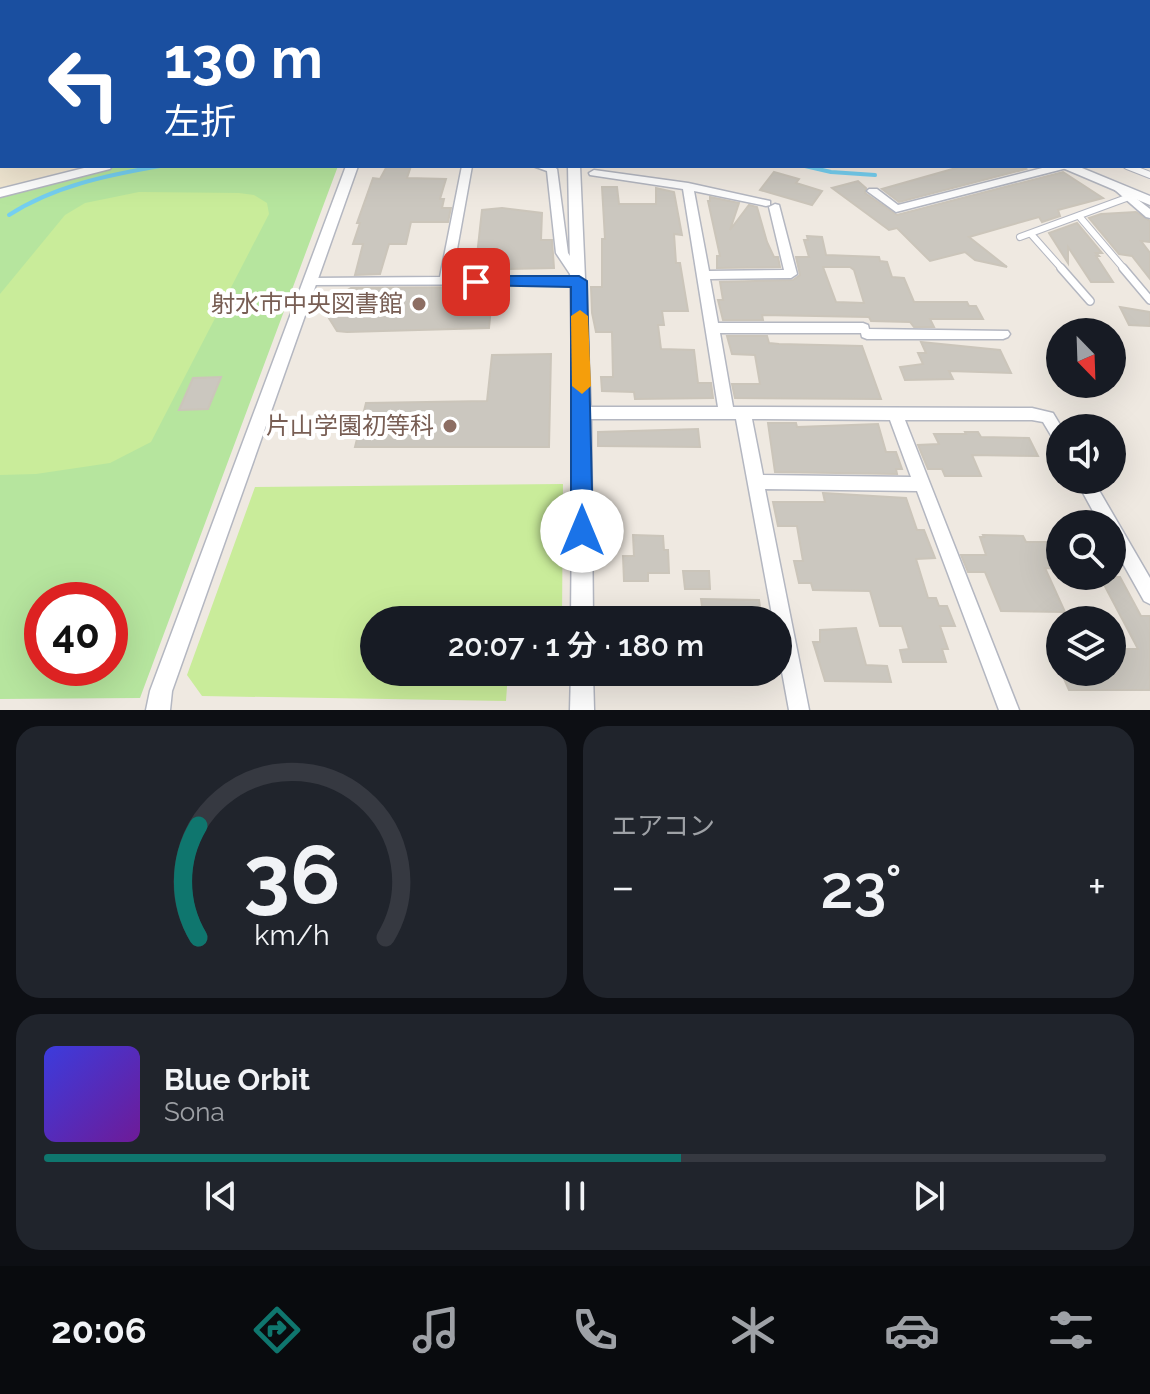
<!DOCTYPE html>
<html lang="ja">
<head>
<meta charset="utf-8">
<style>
  :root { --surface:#171b24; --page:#20242c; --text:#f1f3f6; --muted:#9ea1a6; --line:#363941; --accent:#0f766e }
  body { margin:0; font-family:Raleway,"Noto Sans JP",sans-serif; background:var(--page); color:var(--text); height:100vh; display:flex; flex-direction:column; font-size:30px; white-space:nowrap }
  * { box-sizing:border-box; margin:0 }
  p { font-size:26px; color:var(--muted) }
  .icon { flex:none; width:44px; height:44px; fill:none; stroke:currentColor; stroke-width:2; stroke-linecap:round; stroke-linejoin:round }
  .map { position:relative; height:710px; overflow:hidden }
  .panel { display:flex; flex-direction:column; gap:16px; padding:16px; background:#0d0f14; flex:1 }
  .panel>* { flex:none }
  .banner { position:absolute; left:0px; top:0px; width:1150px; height:168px; box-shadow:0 8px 32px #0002; background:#1a4fa0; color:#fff; overflow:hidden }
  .needle { width:52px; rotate:157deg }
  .controls { position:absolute; left:1046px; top:318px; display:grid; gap:16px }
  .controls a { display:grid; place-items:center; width:80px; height:80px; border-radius:50%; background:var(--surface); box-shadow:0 8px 32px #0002; font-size:40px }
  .speed { position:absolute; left:24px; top:582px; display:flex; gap:16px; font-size:40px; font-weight:700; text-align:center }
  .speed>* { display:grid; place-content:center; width:104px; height:104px; border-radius:50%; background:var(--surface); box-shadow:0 8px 32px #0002; line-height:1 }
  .speed .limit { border:12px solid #d22; background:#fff; color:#111 }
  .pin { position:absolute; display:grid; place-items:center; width:68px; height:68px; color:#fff; margin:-34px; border-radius:16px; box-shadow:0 4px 12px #0006 }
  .me { position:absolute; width:88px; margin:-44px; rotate:0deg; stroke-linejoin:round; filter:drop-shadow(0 0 6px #0008) }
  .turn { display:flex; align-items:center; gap:28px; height:168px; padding:0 32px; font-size:36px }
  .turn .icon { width:104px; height:104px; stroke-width:2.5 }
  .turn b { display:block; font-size:56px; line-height:68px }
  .big { font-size:60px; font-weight:600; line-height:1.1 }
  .panel .widget { flex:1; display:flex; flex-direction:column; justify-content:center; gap:12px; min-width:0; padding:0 28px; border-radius:24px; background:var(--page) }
  .panel .dial { align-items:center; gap:0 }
  .dial svg { height:208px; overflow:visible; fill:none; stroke:var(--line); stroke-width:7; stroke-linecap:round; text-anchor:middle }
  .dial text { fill:var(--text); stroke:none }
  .song { display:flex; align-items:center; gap:24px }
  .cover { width:96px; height:96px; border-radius:12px; background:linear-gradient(135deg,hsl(240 70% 55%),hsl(280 70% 35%)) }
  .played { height:8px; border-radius:4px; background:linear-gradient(90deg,var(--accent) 60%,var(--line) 60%) }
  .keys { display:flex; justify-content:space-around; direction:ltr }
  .heat { display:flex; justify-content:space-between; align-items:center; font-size:44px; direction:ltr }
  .panel .tiles { flex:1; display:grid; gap:16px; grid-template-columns:1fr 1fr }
  .widget:last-child { grid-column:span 2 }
  .trip { position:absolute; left:360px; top:606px; width:432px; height:80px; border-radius:40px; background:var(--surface); box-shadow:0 8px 32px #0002; font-weight:600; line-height:80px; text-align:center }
  .tabs { display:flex; height:128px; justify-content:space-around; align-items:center; background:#090b0e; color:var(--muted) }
  .tabs .icon { width:56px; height:56px }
  .tabs .selected { color:var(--accent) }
  .tabs b { font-size:36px; color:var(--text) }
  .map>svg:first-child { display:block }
  .education { fill:#f0e6d1 }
  .green { fill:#b6e59e; fill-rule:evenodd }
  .pitch { fill:#c9ec9a }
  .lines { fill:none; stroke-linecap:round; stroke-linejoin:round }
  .stream { stroke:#75cff0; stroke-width:4 }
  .building { fill:#cbc7bf; stroke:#cbc5ba; stroke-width:2; fill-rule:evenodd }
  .service-far2-casing { stroke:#b4b7c1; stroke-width:6 }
  .service-far1-casing { stroke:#b4b7c1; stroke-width:8 }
  .service-casing { stroke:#b4b7c1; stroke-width:10 }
  .minor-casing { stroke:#b4b7c1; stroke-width:3 }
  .tertiary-casing { stroke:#b4b7c1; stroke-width:3 }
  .secondary-casing { stroke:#b4b7c1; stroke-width:3 }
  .service-far2 { stroke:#fff; stroke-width:4 }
  .service-far1 { stroke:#fff; stroke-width:6 }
  .service { stroke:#fff; stroke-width:7 }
  .minor { fill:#fff; fill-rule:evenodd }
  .tertiary { fill:#fff; fill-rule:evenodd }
  .secondary { fill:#fff; fill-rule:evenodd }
  .route { fill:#1a73e8; stroke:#114b97; stroke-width:2 }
  .slow { fill:#f59e0b }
  .education-dot { fill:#8d6e63; stroke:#fff; stroke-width:3 }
  .labels { text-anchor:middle; stroke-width:8; stroke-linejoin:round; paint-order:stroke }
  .education-label { font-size:24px; fill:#785e54; stroke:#fff; text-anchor:end }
</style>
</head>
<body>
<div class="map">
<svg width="1150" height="710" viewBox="0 0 1150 710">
  <rect width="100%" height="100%" fill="#efe9e1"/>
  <!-- education -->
  <path class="education" d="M0,74L2,166H86L0,188Z"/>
  <!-- green -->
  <path class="green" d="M114,166H338L140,698L0,699V196ZM42,600H110V668H42Z"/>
  <!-- pitch -->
  <g class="pitch">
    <path d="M139,192L239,193L254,195L267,203L269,214L151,442L110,463L36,474L0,475V294L65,215L85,203Z"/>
    <path d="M563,484L562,620H374V672H508L506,701L202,696L187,675L255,487Z"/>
  </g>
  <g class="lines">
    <!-- stream -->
    <g class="stream">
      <path d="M805,166L831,172L875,175"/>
      <path d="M9,215C54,186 108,175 160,166"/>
    </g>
  </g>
  <!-- building -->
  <g class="building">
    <path d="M387,166H411L407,178L446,179L440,199H444L442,208H451L448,222H411L406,244H389L380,274L355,275L363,244H353L360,223H357L373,178L380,179Z"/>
    <path d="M963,166H1021L1026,169L899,202L882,189Z"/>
    <path d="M774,172L799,179L796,183L822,191L812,205L760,190Z"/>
    <path d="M1063,172L1103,198L1058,210L1060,216L1042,222L1039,217L969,237L1007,267L975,260L965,252L930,261L897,228L889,230L832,188L858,181L866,188L865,193L897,215Z"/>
    <path d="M602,187H617L619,204H656V188L674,192L682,235L674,234L676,263H680L688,311H662L664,325H658L661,349L694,350L698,383H711L713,398L635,399L634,392L602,391L601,377H613L612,332H596L592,313L591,287H602V239H605Z"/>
    <path d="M710,197L739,203L730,230L749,205L757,207L767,242L774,257H778L780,267L717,268V256H720L708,201H710Z"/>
    <path d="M502,208L542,213L541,240H552L554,268L506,269L505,274H475L482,210Z"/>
    <path d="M1136,212L1150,221V242L1141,241L1150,253V279L1132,256L1119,254L1089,218L1101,214Z"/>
    <path d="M1077,223L1102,253H1096L1099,256H1096L1113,282H1091L1068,247V263L1049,233Z"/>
    <path d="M807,236L822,237L826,255L879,257L880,261L887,262L892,277L904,278L914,302H967L969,306H976L983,319H930L934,327H914L910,322L871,321L869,317L762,315L763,320H723L718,300H723L720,282L793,280L800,275L796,257H809L804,240H808ZM823,267H850L854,270L864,303L836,302Z"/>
    <path d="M493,287L489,328L347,332L337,331L327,315L332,299L351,288Z"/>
    <path d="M1120,307L1150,312V326L1129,325Z"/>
    <path d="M727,336H767L769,343L779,344L862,346L881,399L735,398L732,384H760L755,355L732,354Z"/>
    <path d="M921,342L1000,350L1011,373L949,371L953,379L905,380L900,367L923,364L918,353H926Z"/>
    <path d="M551,354L549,447H355L366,403L487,401L492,355Z"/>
    <path d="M221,377L208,409L179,410L193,378Z"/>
    <path d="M768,423H796L797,427L878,424L886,452H896L902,469H896L897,474L775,472Z"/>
    <path d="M698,429L700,447L598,446V432Z"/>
    <path d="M965,432H978L981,437L1029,438L1038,456L972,455L981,476H945L942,469H928L918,445L939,444L934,434H966Z"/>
    <path d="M823,493L906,498L917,530H924L935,558L916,559L928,598H936L939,606H947L955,626H940L948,649H942L946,662H903L900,650L909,649L902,626H880L870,591L813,590L811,583H799L794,561H803L797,526H778L773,502H825Z"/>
    <path d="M633,535L663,536L664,550H668L669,573H648V581H624L623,556H634Z"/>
    <path d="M983,535L1023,536L1026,542H1060V569L1045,568L1065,612L1001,611L985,572H968L961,555H986L980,537H984Z"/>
    <path d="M683,571H709L710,589H685Z"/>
    <path d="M1100,577H1120L1141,616H1150V690H1069L1061,672H1112V649H1138Z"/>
    <path d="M701,599L759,600L762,620H704Z"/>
    <path d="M856,628L866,665L887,666L891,682L825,681L813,642H820V630Z"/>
  </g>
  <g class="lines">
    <!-- service-far2 casing -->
    <g class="service-far2-casing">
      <g id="service-far2">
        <path d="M326,2L329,0"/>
        <path d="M1148,6L1150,2"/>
      </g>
    </g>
    <!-- service-far1 casing -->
    <g class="service-far1-casing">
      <g id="service-far1">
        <path d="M1127,166L1150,175"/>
        <path d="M1079,216L1125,270"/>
        <path d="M1031,234L1063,270"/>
        <path d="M1020,237L1129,197"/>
      </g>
    </g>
    <!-- service casing -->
    <g class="service-casing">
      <g id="service">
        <path d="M1061,268L1090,301"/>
        <path d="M1123,268L1150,300"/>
      </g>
    </g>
    <!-- minor casing -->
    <g class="minor-casing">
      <g id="minor">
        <path d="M524,0H533L535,2H526Z"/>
        <path d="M579,0H589L591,2H581Z"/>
        <rect x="1148" y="7" width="2" height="4"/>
        <path d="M1148,113L1150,114V120L1148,119Z"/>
        <path d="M462,166H472L452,277H572L556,253L547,171L533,166H553L557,169L568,253L582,274L580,277L585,281L583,284L307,285L305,282L311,278L440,277Z"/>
        <path d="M1050,166H1068L1067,168L896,212L867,191L869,189H877L898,205Z"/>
        <path d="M594,170L688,183L770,201V205L766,206L694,191L709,271L784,270L769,207L775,204L779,205L797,274L791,278L710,279L718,323H863L868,325L869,329L1008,331L1010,334L1008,337L1003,339H867L862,337L861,333H720L733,407L1032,408L1053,413L1062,428H1060V444L1055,442L1043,422L1032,420H905L1019,710H999L917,491L765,489L809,710H789L778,650V620H773L736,419H582L577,417L574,413L577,409L582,407H718L683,189L590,175L589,173ZM752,419L890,420L911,477L763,475Z"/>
        <path d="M1119,185L1150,209V218L1146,217L1115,190L1114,188Z"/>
        <path d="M1076,480H1093L1150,578V604L1144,601L1112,544V524H1100Z"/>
      </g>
    </g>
    <!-- tertiary casing -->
    <g class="tertiary-casing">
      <g id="tertiary">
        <path d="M284,0H292L293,2H285Z"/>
        <path d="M956,0H970L972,2H958Z"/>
        <path d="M1148,42L1150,43V49L1148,48Z"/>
        <path d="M92,166H112L110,169L0,197V189Z"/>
        <path d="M346,166H358L172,691L170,710H146L150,691Z"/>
        <path d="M568,166H580L591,413L593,620H571L573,413Z"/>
        <path d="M571,672H593L594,710H570Z"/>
      </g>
    </g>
    <!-- secondary casing -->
    <g class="secondary-casing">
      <g id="secondary">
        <path d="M824,0H837L838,2H825Z"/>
        <path d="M1058,166H1077L1150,196V205Z"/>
      </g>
    </g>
    <!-- service-far2 -->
    <use href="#service-far2" class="service-far2"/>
    <!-- service-far1 -->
    <use href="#service-far1" class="service-far1"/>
    <!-- service -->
    <use href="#service" class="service"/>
    <!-- minor -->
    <use href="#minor" class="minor"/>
    <!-- tertiary -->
    <use href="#tertiary" class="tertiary"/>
    <!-- secondary -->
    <use href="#secondary" class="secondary"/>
  </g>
  <!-- route -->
  <path class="route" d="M476,276H579L587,281L593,531L590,538L582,541L574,538L571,531V287L470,285L468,282L470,278Z"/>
  <!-- slow -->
  <path class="slow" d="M580,310L588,316L591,386L582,394L572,386L571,316Z"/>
  <!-- markers -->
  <g class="education-dot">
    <circle cx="419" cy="304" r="8"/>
    <circle cx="450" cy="426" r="8"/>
  </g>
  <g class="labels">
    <!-- education labels -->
    <g class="education-label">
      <text x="403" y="312">射水市中央図書館</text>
      <text x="434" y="434">片山学園初等科</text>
    </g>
  </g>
</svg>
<div class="controls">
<a><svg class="needle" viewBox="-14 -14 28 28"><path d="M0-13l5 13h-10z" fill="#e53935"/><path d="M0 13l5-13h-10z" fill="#9ea1a6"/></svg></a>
<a><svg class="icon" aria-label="sound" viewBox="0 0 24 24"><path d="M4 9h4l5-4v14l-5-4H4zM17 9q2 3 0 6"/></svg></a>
<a><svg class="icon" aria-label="search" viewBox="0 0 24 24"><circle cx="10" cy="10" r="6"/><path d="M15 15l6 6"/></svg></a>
<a><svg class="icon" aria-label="layers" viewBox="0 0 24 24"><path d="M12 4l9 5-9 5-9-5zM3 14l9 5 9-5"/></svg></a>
</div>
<div class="speed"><div class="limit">40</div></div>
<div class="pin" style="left:476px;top:282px;background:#d93025"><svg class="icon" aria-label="arrive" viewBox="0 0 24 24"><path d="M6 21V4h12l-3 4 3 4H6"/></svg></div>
<svg class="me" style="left:582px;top:531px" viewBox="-20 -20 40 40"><circle r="19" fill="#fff"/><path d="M0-13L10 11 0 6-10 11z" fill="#1a73e8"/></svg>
<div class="trip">20:07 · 1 分 · 180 m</div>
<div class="banner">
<div class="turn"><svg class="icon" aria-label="left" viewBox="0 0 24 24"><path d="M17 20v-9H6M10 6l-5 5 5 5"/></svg><div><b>130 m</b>左折</div></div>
</div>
</div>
<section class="panel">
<div class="tiles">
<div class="widget dial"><svg viewBox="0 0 100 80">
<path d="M14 69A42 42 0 1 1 86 69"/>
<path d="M14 69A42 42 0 0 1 14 26" stroke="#0f766e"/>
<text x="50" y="56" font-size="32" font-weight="700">36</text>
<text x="50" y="72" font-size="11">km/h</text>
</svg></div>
<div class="widget"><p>エアコン</p>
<div class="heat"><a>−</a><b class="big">23°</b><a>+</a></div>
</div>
<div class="widget">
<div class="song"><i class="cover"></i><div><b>Blue Orbit</b><p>Sona</p></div></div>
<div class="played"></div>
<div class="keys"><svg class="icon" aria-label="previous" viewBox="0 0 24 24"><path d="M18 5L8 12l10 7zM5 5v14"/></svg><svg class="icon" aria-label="pause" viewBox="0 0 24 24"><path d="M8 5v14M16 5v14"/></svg><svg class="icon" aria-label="next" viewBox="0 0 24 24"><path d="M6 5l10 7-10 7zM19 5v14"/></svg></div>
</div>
</div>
</section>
<nav class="tabs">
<b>20:06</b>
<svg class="icon selected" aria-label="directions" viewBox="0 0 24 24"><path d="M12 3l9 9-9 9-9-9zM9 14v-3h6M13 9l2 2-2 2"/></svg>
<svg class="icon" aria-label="music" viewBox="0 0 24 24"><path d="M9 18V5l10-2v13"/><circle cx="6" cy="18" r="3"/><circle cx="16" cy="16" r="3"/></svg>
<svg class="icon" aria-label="phone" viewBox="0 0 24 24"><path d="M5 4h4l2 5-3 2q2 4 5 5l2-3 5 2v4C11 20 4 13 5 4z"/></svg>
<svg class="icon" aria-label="climate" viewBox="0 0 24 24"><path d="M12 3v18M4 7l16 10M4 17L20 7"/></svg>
<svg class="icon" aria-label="car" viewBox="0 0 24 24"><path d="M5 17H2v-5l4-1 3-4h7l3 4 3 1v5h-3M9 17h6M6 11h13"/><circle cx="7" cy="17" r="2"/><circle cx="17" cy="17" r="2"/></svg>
<svg class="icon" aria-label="filters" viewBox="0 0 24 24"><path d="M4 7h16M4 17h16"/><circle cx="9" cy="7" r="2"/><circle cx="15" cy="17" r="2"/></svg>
</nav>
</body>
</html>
